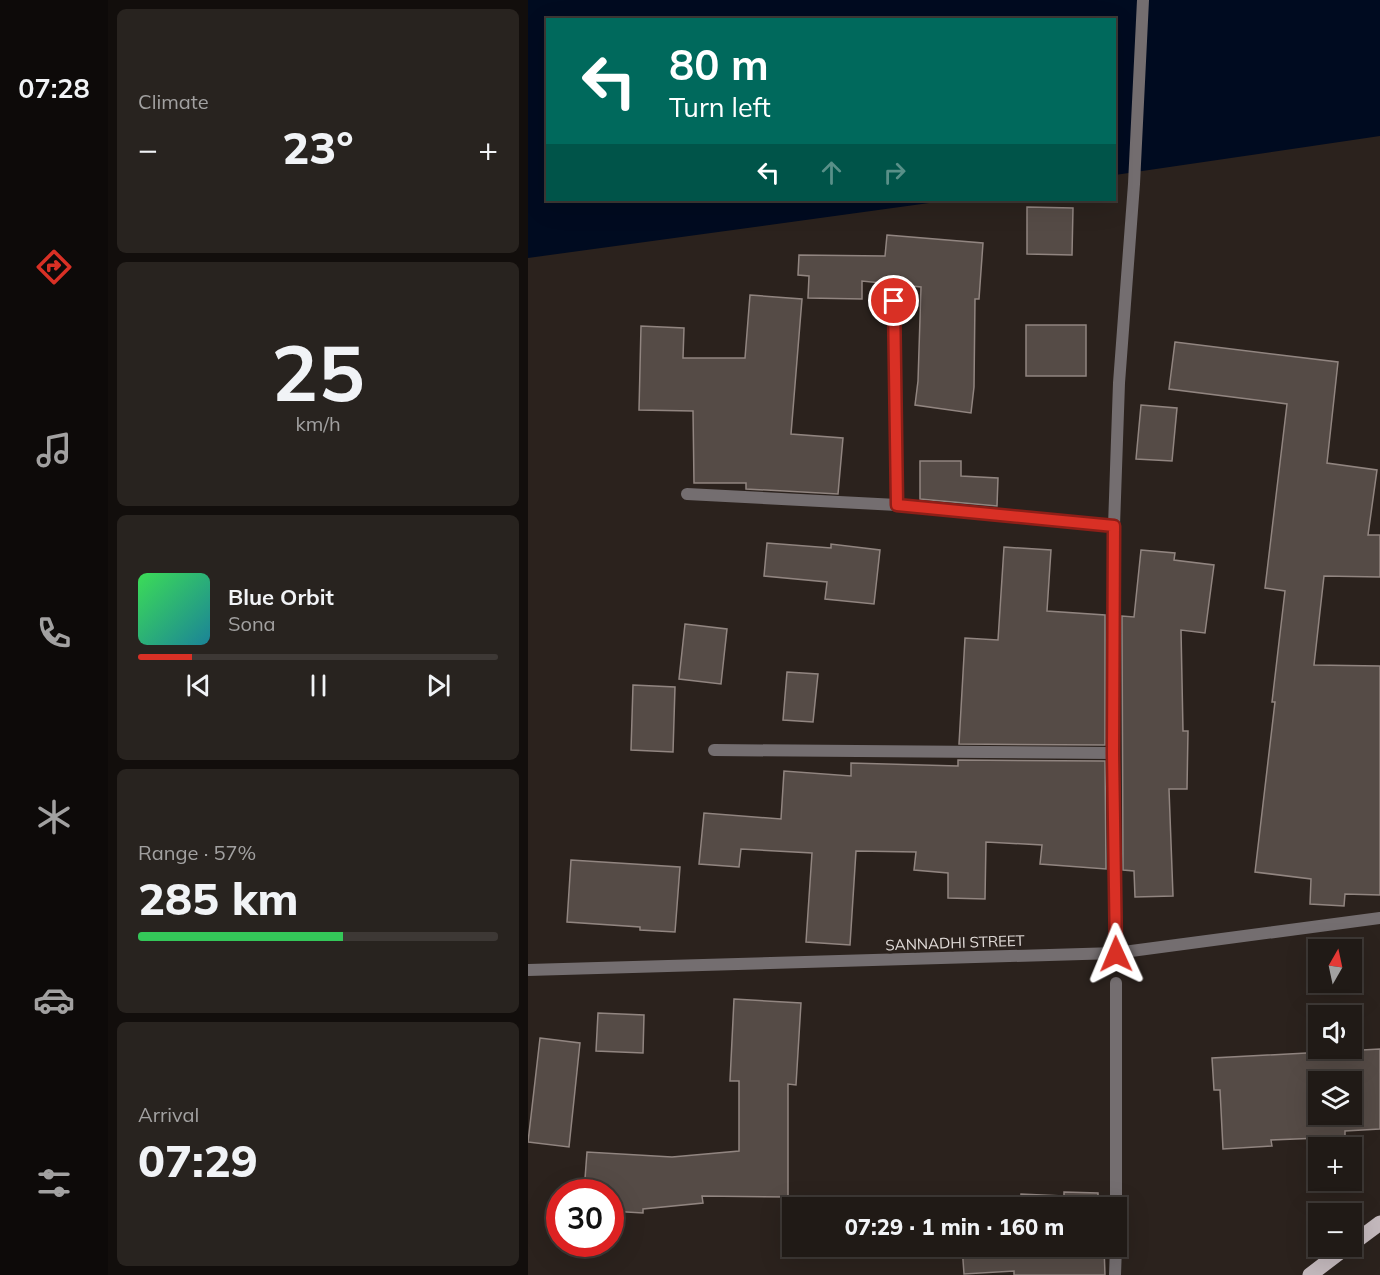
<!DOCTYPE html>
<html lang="en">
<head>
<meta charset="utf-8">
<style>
  :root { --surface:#201a16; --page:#28231f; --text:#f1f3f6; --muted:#a2a1a1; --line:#3d3835; --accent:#d93025 }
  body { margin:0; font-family:Mulish,sans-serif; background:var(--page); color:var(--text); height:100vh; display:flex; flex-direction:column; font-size:22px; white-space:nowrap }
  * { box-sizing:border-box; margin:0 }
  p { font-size:20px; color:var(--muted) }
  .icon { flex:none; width:33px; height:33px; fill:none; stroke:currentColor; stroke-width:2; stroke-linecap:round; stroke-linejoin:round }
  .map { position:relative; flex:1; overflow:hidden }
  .drawer { display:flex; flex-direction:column; gap:9px; padding:9px; background:#120e0c; width:420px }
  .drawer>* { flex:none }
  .hud { position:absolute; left:18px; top:18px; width:570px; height:183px; border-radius:0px; box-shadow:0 6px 24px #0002,0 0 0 2px var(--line); background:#00695c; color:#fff; overflow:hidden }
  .needle { width:39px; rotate:9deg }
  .tools { position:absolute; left:780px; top:939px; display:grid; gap:12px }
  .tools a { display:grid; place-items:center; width:54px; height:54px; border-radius:0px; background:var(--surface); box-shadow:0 6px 24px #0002,0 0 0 2px var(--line); font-size:30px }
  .speed { position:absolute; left:18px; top:1179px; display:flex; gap:12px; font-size:30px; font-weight:700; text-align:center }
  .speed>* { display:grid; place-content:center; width:78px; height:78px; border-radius:50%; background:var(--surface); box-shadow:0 6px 24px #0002,0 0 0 2px var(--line); line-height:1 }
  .speed .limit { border:9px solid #d22; background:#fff; color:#111 }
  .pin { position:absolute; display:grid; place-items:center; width:51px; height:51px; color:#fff; margin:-26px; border:3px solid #fff; border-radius:50%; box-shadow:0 2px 6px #0007 }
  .me { position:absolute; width:66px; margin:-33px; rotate:359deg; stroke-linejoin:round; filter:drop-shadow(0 0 4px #0008) }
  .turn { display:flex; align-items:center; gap:21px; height:126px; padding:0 24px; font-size:27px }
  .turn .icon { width:78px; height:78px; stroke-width:2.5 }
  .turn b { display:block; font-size:42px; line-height:51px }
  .lanes { display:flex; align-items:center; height:57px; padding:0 24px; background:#0003; justify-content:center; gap:30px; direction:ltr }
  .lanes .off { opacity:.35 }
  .big { font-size:45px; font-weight:800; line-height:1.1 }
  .drawer .tile { flex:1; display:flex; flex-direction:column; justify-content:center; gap:9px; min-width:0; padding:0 21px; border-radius:9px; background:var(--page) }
  .drawer .dial { align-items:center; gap:0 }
  .dial b { font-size:78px; line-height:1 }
  .song { display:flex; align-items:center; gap:18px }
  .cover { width:72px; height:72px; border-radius:9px; background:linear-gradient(135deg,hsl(130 70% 55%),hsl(190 70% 35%)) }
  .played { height:6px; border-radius:3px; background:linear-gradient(90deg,var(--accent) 15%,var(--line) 15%) }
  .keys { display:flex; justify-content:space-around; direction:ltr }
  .heat { display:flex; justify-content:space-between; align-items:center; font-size:33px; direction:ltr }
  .charge { height:9px; border-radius:4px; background:linear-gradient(90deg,#34c759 57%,var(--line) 0) }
  .trip { position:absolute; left:254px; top:1197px; width:345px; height:60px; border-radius:0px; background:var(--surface); box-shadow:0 6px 24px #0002,0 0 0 2px var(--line); font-weight:800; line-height:60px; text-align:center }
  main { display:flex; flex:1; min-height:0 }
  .tab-bar { display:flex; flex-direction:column; width:108px; justify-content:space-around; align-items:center; background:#0d0a09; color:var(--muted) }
  .tab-bar .icon { width:42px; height:42px }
  .tab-bar .current { color:var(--accent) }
  .tab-bar b { font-size:27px; color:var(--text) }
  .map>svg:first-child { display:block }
  .water { fill:#000b20 }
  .building { fill:#554b46; stroke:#918580; stroke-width:1.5; fill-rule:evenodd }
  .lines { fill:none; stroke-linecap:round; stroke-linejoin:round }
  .street { stroke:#746e70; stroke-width:12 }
  .primary { stroke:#c4b9bd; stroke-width:15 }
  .route-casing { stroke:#8d1f18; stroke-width:15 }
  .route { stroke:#d93025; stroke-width:10 }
  .labels { text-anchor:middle; stroke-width:6; stroke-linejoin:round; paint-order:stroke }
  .street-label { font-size:15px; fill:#e2dcd9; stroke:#2b221d }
</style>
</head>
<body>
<main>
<nav class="tab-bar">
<b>07:28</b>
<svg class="icon current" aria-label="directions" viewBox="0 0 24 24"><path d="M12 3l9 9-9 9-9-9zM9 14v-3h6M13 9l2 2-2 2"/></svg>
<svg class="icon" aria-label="music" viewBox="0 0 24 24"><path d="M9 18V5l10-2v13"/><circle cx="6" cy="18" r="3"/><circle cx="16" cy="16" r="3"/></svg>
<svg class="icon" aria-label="phone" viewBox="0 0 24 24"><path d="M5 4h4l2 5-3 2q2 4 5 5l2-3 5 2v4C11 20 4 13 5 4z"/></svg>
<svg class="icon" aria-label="climate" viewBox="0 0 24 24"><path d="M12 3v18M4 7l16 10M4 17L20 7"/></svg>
<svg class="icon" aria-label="car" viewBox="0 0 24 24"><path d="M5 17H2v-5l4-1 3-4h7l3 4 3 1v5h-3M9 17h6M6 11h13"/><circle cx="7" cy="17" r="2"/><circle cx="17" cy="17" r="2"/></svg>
<svg class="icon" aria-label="filters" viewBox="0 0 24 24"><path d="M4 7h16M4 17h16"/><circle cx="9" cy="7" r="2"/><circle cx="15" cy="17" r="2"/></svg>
</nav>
<section class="drawer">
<div class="tile"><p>Climate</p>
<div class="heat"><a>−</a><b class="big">23°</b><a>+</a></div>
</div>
<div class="tile dial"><b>25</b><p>km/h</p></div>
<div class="tile">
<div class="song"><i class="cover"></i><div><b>Blue Orbit</b><p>Sona</p></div></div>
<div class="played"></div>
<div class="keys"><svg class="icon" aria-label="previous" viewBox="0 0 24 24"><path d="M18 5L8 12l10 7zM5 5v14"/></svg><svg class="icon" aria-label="pause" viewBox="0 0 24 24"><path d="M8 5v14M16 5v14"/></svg><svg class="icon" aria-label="next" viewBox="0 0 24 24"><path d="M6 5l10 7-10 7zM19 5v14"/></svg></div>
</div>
<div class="tile"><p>Range · 57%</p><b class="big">285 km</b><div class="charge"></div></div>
<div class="tile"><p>Arrival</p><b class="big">07:29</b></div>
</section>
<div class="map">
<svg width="852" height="1275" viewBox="0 0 852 1275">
  <rect width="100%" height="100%" fill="#2b221d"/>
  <!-- water -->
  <path class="water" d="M0,0H852V136L587,175L586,20H20V200H423L0,258Z"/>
  <!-- building -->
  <g class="building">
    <path d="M499,207L545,208L544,255L499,254Z"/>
    <path d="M359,235L455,243L451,299H447L446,387L443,413L387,405L390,381L393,287L334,281V299L280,298L281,276L270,275L271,255L357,256Z"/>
    <path d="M222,295L274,299L263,434L315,438L310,494L218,489V483H166L165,411L111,410L113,326L156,328L155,358H217Z"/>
    <rect x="498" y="325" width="60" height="51"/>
    <path d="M647,342L810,362L799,463L849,470L840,535H852V577L796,576L786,665L852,666V895L817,894L816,906L782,904L783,879L727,872L747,702H744L757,591L737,588L759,404L641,389Z"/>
    <path d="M613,405L649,408L644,461L608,459Z"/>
    <path d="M392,461H433V476L470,478L469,506L392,499Z"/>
    <path d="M239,543L303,548V544L352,550L346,604L297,599L299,582L236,576Z"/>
    <path d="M476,547L523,550L519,611L577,615V745L431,744L437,638L470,640Z"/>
    <path d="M613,550L647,553L646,560L686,565L677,633L653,630L655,731H660L659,789H641L645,896L607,897L606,871L595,870L594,616L606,617Z"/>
    <path d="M157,624L199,629L193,684L151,679Z"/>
    <path d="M259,672L290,674L285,722L255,720Z"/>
    <path d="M105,685L147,687L145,752L103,750Z"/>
    <path d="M430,760L577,761L578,869L512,864L514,845L458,842L457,899L420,898V873L386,870L388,852L328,851L322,945L278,942L284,853L213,849L211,867L171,864L176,813L253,819L256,771L323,776V763L430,766Z"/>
    <path d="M43,860L152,867L147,932L112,930V927L39,922Z"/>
    <path d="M206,999L273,1003L268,1085L260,1084V1197L174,1196L175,1203L115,1209V1213L82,1211V1192H56L59,1152L144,1157L211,1151V1081H202Z"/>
    <path d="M70,1013L116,1015L115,1053L68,1051Z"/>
    <path d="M12,1038L52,1043L41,1147L0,1142Z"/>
    <path d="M852,1049V1129L817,1131V1137L743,1140L744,1146L695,1149L692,1090H686L684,1058ZM790,1082H824V1114H790Z"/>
    <path d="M536,1192L570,1193V1208H492L493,1194L536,1196Z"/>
    <path d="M434,1246H576L577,1275H486V1271L436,1274Z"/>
  </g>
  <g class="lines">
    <!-- street -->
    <g class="street">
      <path d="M366,301L369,505"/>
      <path d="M159,494L369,505L586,526"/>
      <path d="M186,750L585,753"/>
      <path d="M588,953L585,753L586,526L591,383L606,184L615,0"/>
      <path d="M0,970L588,953L852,918"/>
      <path d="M588,1208V983"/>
      <path d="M587,1275L588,1246"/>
    </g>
    <!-- primary -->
    <g class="primary">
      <path d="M824,1244L852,1223"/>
      <path d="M782,1275L820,1246"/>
    </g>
  </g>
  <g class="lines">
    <!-- route casing -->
    <g class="route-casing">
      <path id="route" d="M366,301L369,505L586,526L585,753L588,954"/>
    </g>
    <!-- route -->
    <use href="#route" class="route"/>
  </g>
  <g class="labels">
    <!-- street labels -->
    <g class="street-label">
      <text transform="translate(427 943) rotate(-2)" y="5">SANNADHI STREET</text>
    </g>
  </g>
</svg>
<div class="tools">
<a><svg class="needle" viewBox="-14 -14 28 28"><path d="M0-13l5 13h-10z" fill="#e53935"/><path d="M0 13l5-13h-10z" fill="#a2a1a1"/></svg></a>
<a><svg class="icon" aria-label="sound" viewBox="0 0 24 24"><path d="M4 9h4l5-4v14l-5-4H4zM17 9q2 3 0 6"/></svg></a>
<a><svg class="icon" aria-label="layers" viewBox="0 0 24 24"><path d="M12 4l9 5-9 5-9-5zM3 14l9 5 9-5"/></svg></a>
<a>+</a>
<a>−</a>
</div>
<div class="speed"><div class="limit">30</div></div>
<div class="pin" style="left:366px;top:301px;background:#d93025"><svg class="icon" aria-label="arrive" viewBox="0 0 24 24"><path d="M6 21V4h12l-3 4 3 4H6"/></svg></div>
<svg class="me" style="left:588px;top:954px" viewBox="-20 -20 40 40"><path d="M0-17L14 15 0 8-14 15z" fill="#d93025" stroke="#fff" stroke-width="4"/></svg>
<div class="trip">07:29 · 1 min · 160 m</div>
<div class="hud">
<div class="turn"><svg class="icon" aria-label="left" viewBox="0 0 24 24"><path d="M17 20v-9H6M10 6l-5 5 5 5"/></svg><div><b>80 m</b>Turn left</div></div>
<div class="lanes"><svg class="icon" aria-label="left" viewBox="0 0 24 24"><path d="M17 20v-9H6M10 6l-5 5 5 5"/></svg><svg class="icon off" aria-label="ahead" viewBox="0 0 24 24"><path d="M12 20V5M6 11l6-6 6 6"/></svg><svg class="icon off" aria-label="right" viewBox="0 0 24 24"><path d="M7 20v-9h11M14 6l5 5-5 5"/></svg></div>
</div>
</div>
</main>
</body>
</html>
